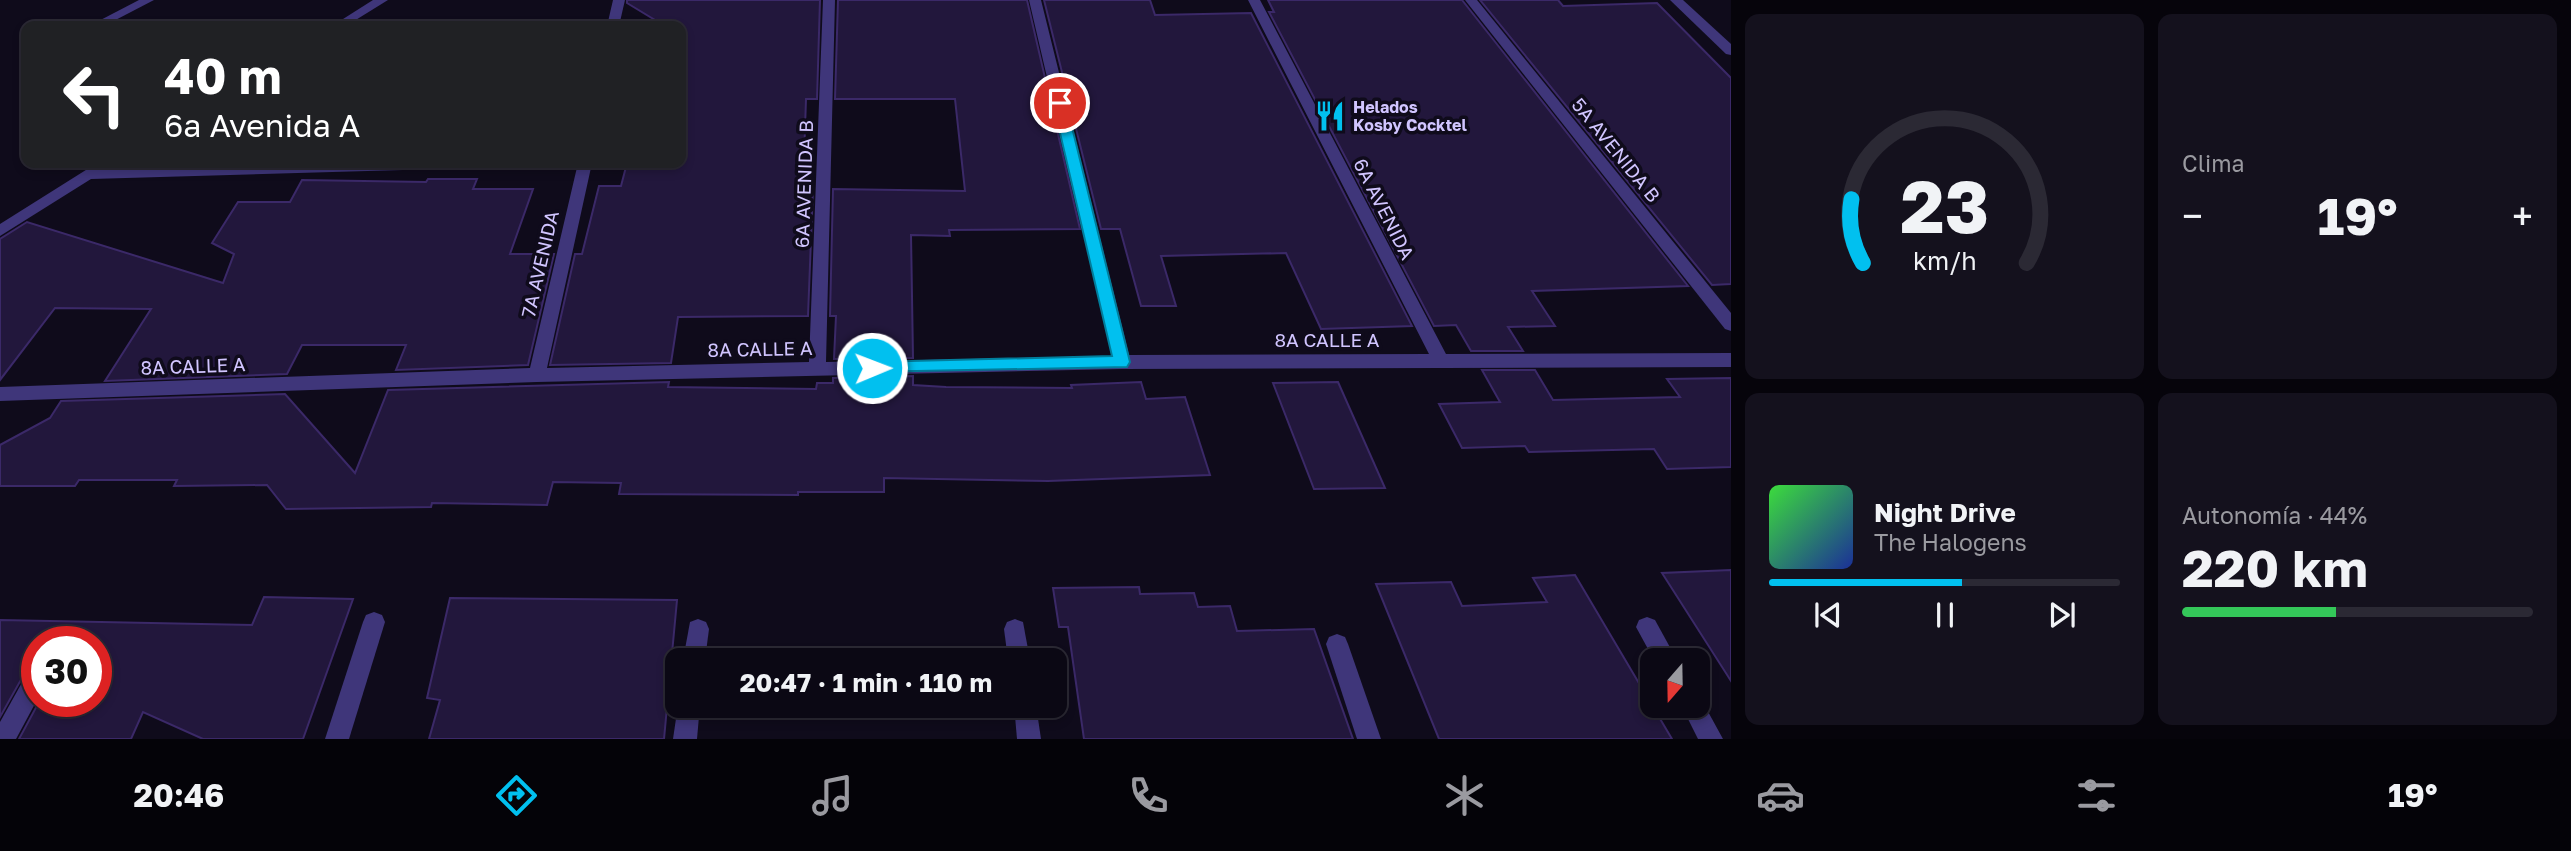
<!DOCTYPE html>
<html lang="es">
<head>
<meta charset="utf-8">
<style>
  :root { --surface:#0b0814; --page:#14111d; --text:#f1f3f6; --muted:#9a9aa0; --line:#2b2934; --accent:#01c0ef }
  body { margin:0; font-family:"Golos Text",sans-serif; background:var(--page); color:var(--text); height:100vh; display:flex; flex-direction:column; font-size:26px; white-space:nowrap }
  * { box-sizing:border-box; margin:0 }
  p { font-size:23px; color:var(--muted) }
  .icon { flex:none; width:38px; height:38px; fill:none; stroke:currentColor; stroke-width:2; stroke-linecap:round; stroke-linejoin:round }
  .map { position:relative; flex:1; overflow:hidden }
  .side { display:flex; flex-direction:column; gap:14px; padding:14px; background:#06040b; width:840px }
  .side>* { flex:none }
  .banner { position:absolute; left:21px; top:21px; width:665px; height:147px; border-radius:14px; box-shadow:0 4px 10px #0003,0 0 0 2px var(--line); background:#202124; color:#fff; overflow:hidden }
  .needle { width:46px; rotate:200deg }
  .controls { position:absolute; left:1640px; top:648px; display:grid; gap:14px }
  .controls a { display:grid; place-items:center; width:70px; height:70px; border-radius:14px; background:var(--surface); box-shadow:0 4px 10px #0003,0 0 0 2px var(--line); font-size:35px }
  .speed { position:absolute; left:21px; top:626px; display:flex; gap:14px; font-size:35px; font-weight:700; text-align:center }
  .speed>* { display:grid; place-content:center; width:91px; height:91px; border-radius:50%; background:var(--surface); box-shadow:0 4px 10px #0003,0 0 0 2px var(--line); line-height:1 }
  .speed .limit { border:10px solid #d22; background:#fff; color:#111 }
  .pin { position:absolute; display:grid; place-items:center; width:60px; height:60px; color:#fff; margin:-30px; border:4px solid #fff; border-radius:50%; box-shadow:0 2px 7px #0007 }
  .me { position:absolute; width:77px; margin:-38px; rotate:89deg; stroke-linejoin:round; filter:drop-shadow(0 0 5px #0008) }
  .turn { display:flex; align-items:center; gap:24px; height:147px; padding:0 28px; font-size:32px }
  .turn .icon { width:91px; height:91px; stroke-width:2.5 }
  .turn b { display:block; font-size:49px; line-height:60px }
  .big { font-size:52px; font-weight:700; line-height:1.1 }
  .side .card { flex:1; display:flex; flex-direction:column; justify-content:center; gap:10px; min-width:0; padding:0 24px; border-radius:14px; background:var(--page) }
  .side .dial { align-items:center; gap:0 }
  .dial svg { height:182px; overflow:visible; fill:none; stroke:var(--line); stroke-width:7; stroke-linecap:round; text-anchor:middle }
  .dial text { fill:var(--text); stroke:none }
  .song { display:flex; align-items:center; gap:21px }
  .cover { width:84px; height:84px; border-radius:10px; background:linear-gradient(135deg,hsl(120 70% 55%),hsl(230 70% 35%)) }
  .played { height:7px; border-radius:4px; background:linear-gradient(90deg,var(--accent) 55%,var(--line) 55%) }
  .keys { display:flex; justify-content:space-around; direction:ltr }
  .heat { display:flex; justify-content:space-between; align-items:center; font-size:38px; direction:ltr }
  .charge { height:10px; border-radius:5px; background:linear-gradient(90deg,#34c759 44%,var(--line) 0) }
  .side .tiles { flex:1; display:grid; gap:14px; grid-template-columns:repeat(2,1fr) }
  .trip { position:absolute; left:665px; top:648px; width:402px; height:70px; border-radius:14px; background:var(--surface); box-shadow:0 4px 10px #0003,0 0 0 2px var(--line); font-weight:700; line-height:70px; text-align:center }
  .tab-bar { display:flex; height:112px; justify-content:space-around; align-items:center; background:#040308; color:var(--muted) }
  .tab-bar .icon { width:49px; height:49px }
  .tab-bar .current { color:var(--accent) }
  .tab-bar b { font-size:32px; color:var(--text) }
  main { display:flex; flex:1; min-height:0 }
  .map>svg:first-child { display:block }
  .building { fill:#22173c; stroke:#3b2968; stroke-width:2 }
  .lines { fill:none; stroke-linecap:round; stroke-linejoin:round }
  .lane { fill:#3f367a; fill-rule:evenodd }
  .street { fill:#3f367a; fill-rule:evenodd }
  .route { fill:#01c0ef; stroke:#017d9b; stroke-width:2 }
  .labels { text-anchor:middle; stroke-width:7; stroke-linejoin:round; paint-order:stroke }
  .far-poi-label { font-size:16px; font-weight:bold; fill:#d1c5ff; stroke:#0f0b1b; text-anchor:start }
  .street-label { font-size:19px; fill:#d1c5ff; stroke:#0f0b1b }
</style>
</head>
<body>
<main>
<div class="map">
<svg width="1731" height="739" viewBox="0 0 1731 739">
  <rect width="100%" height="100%" fill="#0f0b1b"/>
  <!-- building -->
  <g class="building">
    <path d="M627,0H820L817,99H806L803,188H813L808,316L678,317L671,363L550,365L575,254H582L599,186H621L627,163H681V26H665L627,3Z"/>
    <path d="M838,0H1027L1080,229L949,230L950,236L911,235L913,358L834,359L836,316H830L833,189L965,191L955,99H835Z"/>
    <path d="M1044,0H1150L1155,15L1251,13L1412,326L1321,329L1286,253L1161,256L1176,306H1141L1120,229H1101Z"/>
    <path d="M1268,0H1462L1688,286L1532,291L1555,326L1508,327L1523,351H1471L1456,325L1434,326L1269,12H1274Z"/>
    <path d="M1480,0H1558L1563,6L1657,3L1731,78V284L1712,285Z"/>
    <path d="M428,179H477L473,189H533L510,254H554L528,365L396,370L406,345H302L287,374L105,381L151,309L55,308L0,380V239L27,222L223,283L234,254L212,243L238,202H290L302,180L426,182Z"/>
    <path d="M1482,370H1535L1553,400L1680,397L1667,379L1731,378V467L1667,469L1654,449L1529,452L1525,446L1462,448L1439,404L1500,402Z"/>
    <path d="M913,376V385L946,387L1072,388L1071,385L1141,382L1146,399L1185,397L1210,475L1048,481L884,478V492H798V495L619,494L621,483L553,482L547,505L432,503L431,507L286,509L267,485L174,486L177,480H79L75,486H0V445L50,418L61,401L285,394L355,473L388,390L669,382L668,387L816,389L817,383H833V378Z"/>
    <path d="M1338,382L1385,488L1314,489L1273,383Z"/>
    <path d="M1731,570V681L1662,573Z"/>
    <path d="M1575,575L1672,739H1439L1376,584L1451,582L1462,606L1547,602L1533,578Z"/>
    <path d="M1139,587L1140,594L1194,593L1198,607L1230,606L1237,631L1314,629L1353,739H1084L1068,627H1059L1053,588Z"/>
    <path d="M264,597L353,599L303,739H203L143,712L131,739H19L39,702H96V642H37V665L27,669L0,717V620L252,625Z"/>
    <path d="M450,598L677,600L664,739H429L440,700L427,698Z"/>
  </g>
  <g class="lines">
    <!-- lane -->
    <path class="lane" d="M139,0H154L104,26H89Z"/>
    <!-- street -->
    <g class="street">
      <path d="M373,0H388L346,26H332Z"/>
      <path d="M613,0H625L619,26H607Z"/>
      <path d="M823,0H835L826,362L1112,356L1029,0H1041L1129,355L1429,354L1248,0H1260L1446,354L1731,353V367L1122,369L537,382L0,401V387L530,368L578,163H592L547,368L809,362Z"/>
      <path d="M1465,0H1477L1731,313V331L1725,329Z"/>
      <path d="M1670,0H1683L1731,44V55L1726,54Z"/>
      <path d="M97,163L102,165L104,169L318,163H480L473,168L91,179L0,236V224Z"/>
      <path d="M374,612L382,615L385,622L349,739H325L363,622L366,615Z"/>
      <path d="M1647,617L1655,620L1677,660H1654L1636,627L1639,620Z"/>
      <path d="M698,619L706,622L709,629L705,660H683L690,622Z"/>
      <path d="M1015,619L1023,622L1030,660H1008L1004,629L1007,622Z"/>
      <path d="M1337,634L1345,637L1348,644L1381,739H1357L1326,644L1329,637Z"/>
      <path d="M37,667V700L16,739H0V722L29,670Z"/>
      <path d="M1698,696L1700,697L1723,739H1698L1681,705H1698Z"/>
      <path d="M678,705H700L697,739H673Z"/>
      <path d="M1014,705H1036L1041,739H1017Z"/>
    </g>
  </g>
  <!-- route -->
  <path class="route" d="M1060,100L1066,103L1130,362L1127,367L866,372L864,368L872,362L1112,356L1053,103Z"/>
  <!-- icons -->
  <defs>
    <g id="restaurant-bare" transform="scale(2.415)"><path d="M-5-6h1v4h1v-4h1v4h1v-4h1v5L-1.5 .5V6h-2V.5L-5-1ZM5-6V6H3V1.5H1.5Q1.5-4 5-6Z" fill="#01c0ef" stroke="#0f0b1b" stroke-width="2.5" paint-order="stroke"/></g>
  </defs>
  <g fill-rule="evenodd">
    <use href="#restaurant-bare" x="1330" y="116"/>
  </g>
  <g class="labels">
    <!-- far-poi labels -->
    <g class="far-poi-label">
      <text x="1353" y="113">Helados<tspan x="1353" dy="18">Kosby Cocktel</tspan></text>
    </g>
    <!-- street labels -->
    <g class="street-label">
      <text transform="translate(1616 150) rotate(51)" y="7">5A AVENIDA B</text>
      <text transform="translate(804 184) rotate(-88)" y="7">6A AVENIDA B</text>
      <text transform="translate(1384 209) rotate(63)" y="7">6A AVENIDA</text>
      <text transform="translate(540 264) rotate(-77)" y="7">7A AVENIDA</text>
      <text x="1327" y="347">8A CALLE A</text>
      <text transform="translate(760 349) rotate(-1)" y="7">8A CALLE A</text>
      <text transform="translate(193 366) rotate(-2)" y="7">8A CALLE A</text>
    </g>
  </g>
</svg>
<div class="controls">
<a><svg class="needle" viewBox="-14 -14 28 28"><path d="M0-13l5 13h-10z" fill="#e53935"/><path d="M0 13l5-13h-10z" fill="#9a9aa0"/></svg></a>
</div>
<div class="speed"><div class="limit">30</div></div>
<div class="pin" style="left:1060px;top:103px;background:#d93025"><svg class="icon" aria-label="arrive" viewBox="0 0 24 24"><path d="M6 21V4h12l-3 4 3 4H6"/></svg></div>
<svg class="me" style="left:872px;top:368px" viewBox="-20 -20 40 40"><circle r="17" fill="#01c0ef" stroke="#fff" stroke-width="3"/><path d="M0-11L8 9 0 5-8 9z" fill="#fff"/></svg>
<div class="trip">20:47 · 1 min · 110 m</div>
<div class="banner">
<div class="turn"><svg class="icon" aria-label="left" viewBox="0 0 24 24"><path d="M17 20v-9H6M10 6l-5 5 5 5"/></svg><div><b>40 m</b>6a Avenida A</div></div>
</div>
</div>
<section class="side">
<div class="tiles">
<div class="card dial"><svg viewBox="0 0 100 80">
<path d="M14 69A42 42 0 1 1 86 69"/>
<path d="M14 69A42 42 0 0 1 9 41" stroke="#01c0ef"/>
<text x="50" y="56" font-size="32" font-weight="700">23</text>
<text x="50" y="72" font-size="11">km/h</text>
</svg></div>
<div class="card"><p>Clima</p>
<div class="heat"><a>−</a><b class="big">19°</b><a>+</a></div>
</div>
<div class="card">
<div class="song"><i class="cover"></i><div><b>Night Drive</b><p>The Halogens</p></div></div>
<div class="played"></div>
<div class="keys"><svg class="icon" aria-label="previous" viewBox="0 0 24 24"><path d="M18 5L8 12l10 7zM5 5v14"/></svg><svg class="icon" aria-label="pause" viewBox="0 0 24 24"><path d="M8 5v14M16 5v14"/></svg><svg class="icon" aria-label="next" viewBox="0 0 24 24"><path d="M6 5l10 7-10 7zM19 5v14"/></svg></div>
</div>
<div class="card"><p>Autonomía · 44%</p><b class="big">220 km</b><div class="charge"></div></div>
</div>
</section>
</main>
<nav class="tab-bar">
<b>20:46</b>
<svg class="icon current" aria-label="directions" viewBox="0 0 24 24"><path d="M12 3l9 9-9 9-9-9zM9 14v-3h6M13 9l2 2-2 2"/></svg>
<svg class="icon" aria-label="music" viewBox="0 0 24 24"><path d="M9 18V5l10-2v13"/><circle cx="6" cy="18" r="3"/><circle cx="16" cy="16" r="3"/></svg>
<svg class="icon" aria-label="phone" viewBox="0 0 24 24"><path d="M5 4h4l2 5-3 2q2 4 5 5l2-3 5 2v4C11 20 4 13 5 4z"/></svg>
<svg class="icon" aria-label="climate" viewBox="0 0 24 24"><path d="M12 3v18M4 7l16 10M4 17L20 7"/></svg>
<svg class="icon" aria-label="car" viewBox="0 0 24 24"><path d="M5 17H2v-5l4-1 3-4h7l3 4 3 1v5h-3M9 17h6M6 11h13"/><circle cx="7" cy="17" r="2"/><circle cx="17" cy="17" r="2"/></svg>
<svg class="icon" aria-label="filters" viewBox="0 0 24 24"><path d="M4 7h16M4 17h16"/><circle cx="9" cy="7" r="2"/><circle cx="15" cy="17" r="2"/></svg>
<b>19°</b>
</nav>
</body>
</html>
